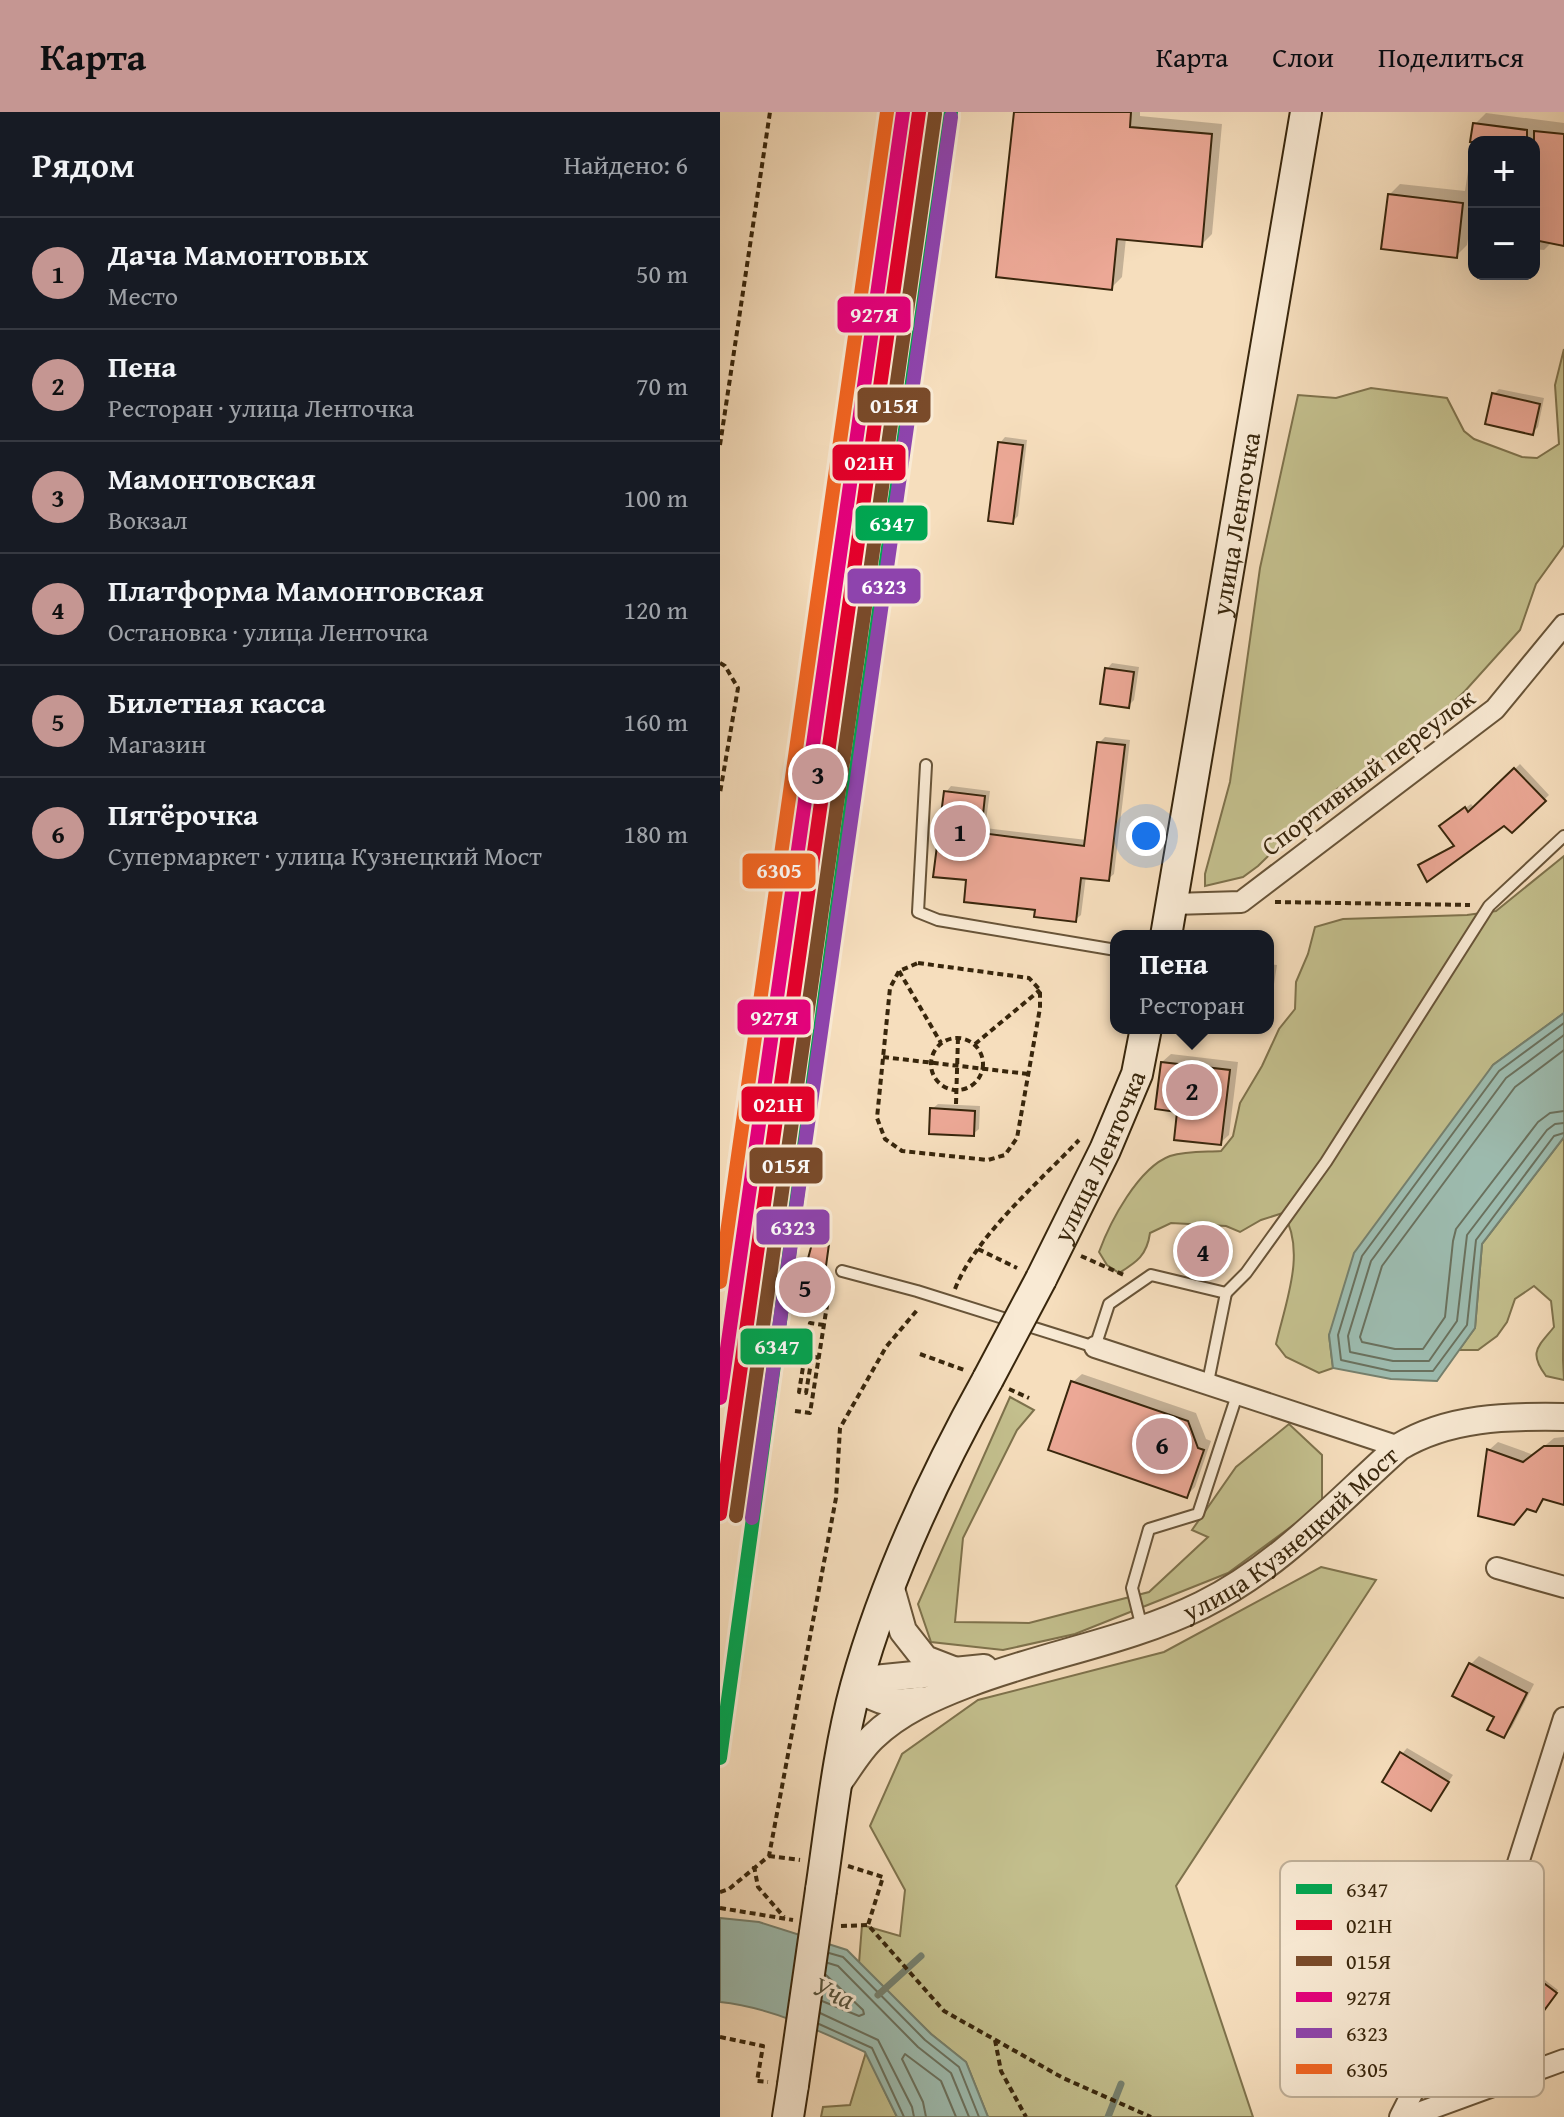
<!DOCTYPE html>
<html lang="ru">
<meta charset="utf-8">
<style>
:root{--surface:#171b24;--page:#20242c;--text:#f1f3f6;--muted:#9ea1a6;--line:#363941;--accent:#c59692}
body{margin:0;font-family:"Gentium Book Plus",serif;background:var(--page);color:var(--text)}
.controls{position:absolute;right:24px;top:24px;display:grid;overflow:hidden;border-radius:16px;box-shadow:0 8px 32px #0002}
.controls button{width:72px;height:72px;display:grid;place-items:center;padding:0;border:0;border-bottom:2px solid var(--line);background:var(--surface);color:var(--text);font:40px sans-serif}
.you{position:absolute;left:426px;top:724px;width:28px;height:28px;margin:-20px;border:6px solid #fff;border-radius:50%;background:#1a73e8;box-shadow:0 0 0 12px #1a73e833}
.badge{display:grid;place-items:center;width:52px;height:52px;border-radius:50%;background:var(--accent);color:#111;font-size:26px;font-weight:700}
.pin{position:absolute;translate:-50% -50%;border:4px solid #fff;box-shadow:0 2px 8px #0006}
.popup{position:absolute;left:390px;top:818px;width:164px;height:104px;box-sizing:border-box;display:grid;place-content:center;border-radius:16px;background:var(--surface);filter:drop-shadow(0 2px 6px #0005);font-size:26px;white-space:nowrap;color:var(--muted)}
.popup b{font-size:30px;color:var(--text)}
.popup::after{content:'';position:absolute;left:50%;top:100%;margin-left:-16px;border:16px solid transparent;border-top-color:var(--surface)}
.list{margin:0;padding:0;list-style:none}
h2{display:flex;justify-content:space-between;align-items:center;height:104px;margin:0;padding:0 32px;font-size:34px}
h2 small{font-size:26px;font-weight:400;color:var(--muted)}
.list li{display:grid;grid-template-columns:52px 1fr auto;gap:24px;align-items:center;box-sizing:border-box;height:112px;padding:0 32px;border-top:2px solid var(--line)}
.list b{display:block;font-size:30px;white-space:nowrap}
.list p{margin:0;font-size:26px;white-space:nowrap;color:var(--muted)}
.list em{font-size:26px;font-style:normal;color:var(--muted)}
.map{position:relative;flex:none;width:844px;height:2005px;overflow:hidden}
header{display:flex;align-items:center;gap:48px;box-sizing:border-box;height:112px;padding:0 40px;background:var(--accent);color:#111}
header strong{font-size:38px}
nav{display:flex;gap:44px;margin-inline-start:auto;font-size:28px}
main{display:flex}
aside{flex:1;background:var(--surface)}
.map>svg:first-child{display:block}
.green{fill:#c3bf8d;stroke:#7e724c;stroke-width:2}
.water{fill:#9dbcb0;stroke:#75806e;stroke-width:2}
.shadow{fill:#0003}
.lines{fill:none;stroke-linecap:round;stroke-linejoin:round}
.shore{stroke:#6a715e;stroke-width:2}
.stream{stroke:#75806e;stroke-width:7}
.building{fill:#eca896;stroke:#38260c;stroke-width:2}
.service-casing{stroke:#685438;stroke-width:14}
.minor-casing{stroke:#685438;stroke-width:24}
.tertiary-casing{stroke:#685438;stroke-width:30}
.secondary-casing{stroke:#38260c;stroke-width:34}
.path{stroke:#38260c;stroke-width:4;stroke-dasharray:6 4;stroke-linecap:butt}
.service{stroke:#f9ead4;stroke-width:10}
.minor{stroke:#f9ead4;stroke-width:20}
.tertiary{stroke:#f9ead4;stroke-width:26}
.secondary{stroke:#f9ead4;stroke-width:30}
.secondary-bridge-casing{stroke:#38260c;stroke-width:34;stroke-linecap:butt}
.secondary-bridge{stroke:#f9ead4;stroke-width:30}
.rail-1-casing{stroke:#f9ead4;stroke-width:20}
.rail-2-casing{stroke:#f9ead4;stroke-width:20}
.rail-3-casing{stroke:#f9ead4;stroke-width:20}
.rail-4-casing{stroke:#f9ead4;stroke-width:20}
.rail-5-casing{stroke:#f9ead4;stroke-width:20}
.rail-6-casing{stroke:#f9ead4;stroke-width:20}
.rail-1{stroke:#00a651;stroke-width:14}
.rail-2{stroke:#e4002b;stroke-width:14}
.rail-3{stroke:#7a4b2a;stroke-width:14}
.rail-4{stroke:#e5007d;stroke-width:14}
.rail-5{stroke:#8e44ad;stroke-width:14}
.rail-6{stroke:#f26522;stroke-width:14}
.labels{text-anchor:middle;stroke-width:6;stroke-linejoin:round;paint-order:stroke}
.street-label{font-size:26px;fill:#38260c;stroke:#f9ead4}
.water-label{font-size:28px;font-style:italic;fill:#56533d;stroke:#f9ead4}
.key{fill:#f9ead4;stroke:#bfaf98;stroke-width:2}
.key-label{font-size:22px;fill:#38260c}
.line-badge{stroke:#f9ead4;stroke-width:3}
.badge-label{font-size:22px;text-anchor:middle;font-weight:bold;fill:#fff}
</style>
<header>
<strong>Карта</strong>
<nav><a>Карта</a><a>Слои</a><a>Поделиться</a></nav>
</header>
<main>
<aside>
<h2>Рядом<small>Найдено: 6</small></h2>
<ul class="list">
<li><span class="badge">1</span><div><b>Дача Мамонтовых</b><p>Место</p></div><em>50 m</em></li>
<li><span class="badge">2</span><div><b>Пена</b><p>Ресторан · улица Ленточка</p></div><em>70 m</em></li>
<li><span class="badge">3</span><div><b>Мамонтовская</b><p>Вокзал</p></div><em>100 m</em></li>
<li><span class="badge">4</span><div><b>Платформа Мамонтовская</b><p>Остановка · улица Ленточка</p></div><em>120 m</em></li>
<li><span class="badge">5</span><div><b>Билетная касса</b><p>Магазин</p></div><em>160 m</em></li>
<li><span class="badge">6</span><div><b>Пятёрочка</b><p>Супермаркет · улица Кузнецкий Мост</p></div><em>180 m</em></li>
</ul>
</aside>
<div class="map">
<svg width="844" height="2005" viewBox="0 0 844 2005">
<rect width="100%" height="100%" fill="#f6debd"/>
<filter id="stains"><feTurbulence type="fractalNoise" baseFrequency=".0025" numOctaves="4"/><feColorMatrix values="0 0 0 0 .2 0 0 0 0 .09 0 0 0 0 .02 0 0 0 .5 -.17"/></filter>
<radialGradient id="worn" r=".72"><stop offset=".6" stop-color="#630" stop-opacity="0"/><stop offset="1" stop-color="#630" stop-opacity=".3"/></radialGradient>
<!-- green -->
<g class="green">
<polygon points="844,237 844,433 816,472 800,518 745,579 701,621 617,677 538,754 523,765 485,774 485,762 510,670 540,456 578,283 616,286 651,276 727,286 744,319 754,327 802,345 817,346 839,332 835,273"/>
<path d="M844 744V901L773 953 609 1223 613 1256 599 1261 566 1245 556 1232C565 1192 587 1139 563 1101L541 1108 520 1120 506 1114 451 1111 430 1121C427 1143 417 1150 399 1161L387 1153 379 1140C390 1110 418 1056 450 1044 466 1039 484 1040 501 1039L513 1024 520 991 542 954 559 917 575 897 576 870 588 842 595 815 623 807 747 803 776 799Z"/>
<path d="M844 1025 843 1248 844 1268 826 1264C808 1240 818 1235 834 1215L831 1189 814 1174 795 1187 787 1210 777 1224 758 1238H739L755 1216 762 1132Z"/>
<polygon points="290,1285 314,1298 297,1318 243,1426 235,1510 309,1511 429,1480 488,1425 472,1418 516,1355 569,1312 602,1343 602,1392 508,1461 355,1522 283,1538 211,1530 198,1492"/>
<polygon points="601,1455 656,1468 456,1774 533,2005 268,2005 246,1950 211,1922 139,1851 142,1813 180,1824 185,1778 150,1714 182,1642 258,1588 444,1540"/>
<polygon points="146,1940 177,2005 101,2005 103,1995 130,1993"/>
</g>
<!-- water -->
<g class="water">
<polygon points="844,901 844,1025 762,1132 755,1216 717,1269 671,1267 613,1256 609,1223 634,1141 773,953"/>
<path d="M0 1806 39 1810 127 1838 211 1922 246 1950 268 2005H177L145 1940C100 1919 50 1895 0 1890Z"/>
</g>
<!-- shadow -->
<g class="shadow">
<polygon points="296,0 420,0 420,4 502,12 492,122 481,133 406,126 402,165 391,176"/>
<polygon points="766,1 844,11 844,132 832,130 824,138 814,137 814,30 754,30 754,128 748,127 747,133 736,144 669,83 680,72 745,79 755,12"/>
<polygon points="779,277 824,286 818,315 812,321 774,282"/>
<polygon points="285,325 307,328 298,404 292,410 280,331"/>
<polygon points="392,551 419,555 414,588 408,594 387,557"/>
<polygon points="385,625 410,628 394,762 388,767 366,764 361,803 355,808 317,796 249,767 226,680 231,674 270,679 265,716 367,728 379,631"/>
<polygon points="800,652 829,683 792,719 785,711 700,754 735,732 727,709 751,692 755,696"/>
<polygon points="548,852 557,853 554,872 549,877"/>
<polygon points="451,942 518,950 509,1023 500,1031 460,998 442,950"/>
<polygon points="218,992 260,994 259,1017 253,1022 212,997"/>
<polygon points="97,1126 110,1130 99,1195 85,1155"/>
<polygon points="362,1262 476,1301 486,1327 491,1329 475,1375 466,1384 353,1270"/>
<polygon points="844,1325 844,1391 826,1386 815,1397 769,1338 778,1330 814,1343 834,1326"/>
<polygon points="759,1544 814,1572 792,1615 784,1624 750,1553"/>
<polygon points="687,1636 733,1663 711,1696 682,1642"/>
<polygon points="679,1754 698,1759 693,1776 716,1782 711,1803 705,1808 673,1760"/>
<polygon points="825,1868 838,1878 820,1901 807,1891"/>
<polygon points="602,1941 612,1951 595,1968 585,1959"/>
</g>
<g class="lines">
<!-- shore -->
<g class="shore">
<polyline points="844,911 779,959 642,1144 618,1223 621,1248 671,1259 713,1259 747,1213 756,1128 834,1024 844,1021"/>
<polyline points="844,923 786,966 651,1149 628,1224 630,1240 673,1249 709,1249 737,1209 747,1123 827,1018 835,1012 844,1011"/>
<polyline points="844,938 795,975 662,1154 640,1225 642,1230 675,1237 703,1237 725,1205 733,1129 736,1117 818,1010 830,1001 844,999"/>
<polyline points="109,1841 123,1845 205,1928 239,1955 259,2005"/>
<polyline points="108,1851 118,1854 198,1935 231,1961 249,2005"/>
<polyline points="102,1889 139,1904 144,1902 143,1898 106,1863"/>
<polyline points="100,1901 158,1928 192,1995 194,2005"/>
<polyline points="99,1912 152,1936 184,2005"/>
<polyline points="206,2005 203,1990 182,1947 185,1942 221,1969 236,2005"/>
</g>
<!-- stream -->
<g class="stream">
<polyline points="158,1883 201,1844"/>
<polyline points="388,2005 401,1972"/>
</g>
</g>
<!-- building -->
<g class="building">
<polygon points="294,0 411,0 410,15 492,22 482,135 397,127 392,178 276,165"/>
<polygon points="753,11 807,18 807,30 750,30"/>
<polygon points="814,19 844,22 844,134 814,128"/>
<polygon points="668,82 743,91 737,146 661,137"/>
<polygon points="772,281 820,292 813,323 765,312"/>
<polygon points="278,330 303,333 293,412 268,409"/>
<polygon points="385,556 414,560 409,596 380,592"/>
<polygon points="377,630 405,633 389,769 361,766 356,810 314,805 315,798 244,790 246,768 213,765 224,679 265,684 261,721 364,734"/>
<polygon points="794,656 826,689 792,721 784,714 707,770 698,753 734,734 719,714 745,695 748,700"/>
<polygon points="441,950 510,958 501,1033 454,1028 457,1000 435,997"/>
<polygon points="210,996 255,999 254,1024 209,1022"/>
<polygon points="93,1128 109,1132 100,1198 77,1194 83,1154 86,1154"/>
<polygon points="351,1269 468,1309 478,1336 484,1338 467,1386 328,1338"/>
<polygon points="824,1334 844,1334 844,1393 823,1387 816,1400 807,1397 794,1413 758,1404 767,1337 803,1350"/>
<polygon points="749,1551 807,1581 784,1626 767,1618 774,1605 732,1584"/>
<polygon points="680,1640 729,1670 711,1699 662,1670"/>
<polygon points="672,1759 693,1764 689,1782 712,1787 706,1810 662,1799"/>
<polygon points="821,1869 837,1881 820,1904 804,1892"/>
<polygon points="598,1942 611,1954 595,1971 582,1959"/>
</g>
<g class="lines">
<defs>
<g id="service">
<polyline points="206,653 198,800 218,808 396,838"/>
<polyline points="122,1159 197,1179 375,1235 389,1192 431,1163 506,1181 488,1270"/>
<polyline points="506,1181 526,1161 606,1050 769,794 844,724"/>
<polyline points="422,1516 412,1476 429,1417 478,1402 518,1280"/>
</g>
<g id="minor">
<polyline points="453,792 521,790 775,597 844,513"/>
<polyline points="375,1235 679,1335"/>
<polyline points="777,1456 844,1475"/>
<polyline points="680,2005 779,1811 844,1606"/>
<polyline points="688,2005 844,1948"/>
</g>
<g id="tertiary">
<polyline points="170,1473 183,1519 205,1547 236,1559"/>
<polyline points="136,1575 154,1567 264,1556"/>
<path d="M136 1575C160 1591 173 1593 201 1588"/>
<path id="s1" d="M116 1674C128 1658 138 1639 153 1625 179 1600 213 1585 247 1572 324 1542 407 1530 482 1493 559 1455 616 1391 679 1335 729 1305 787 1304 844 1305"/>
</g>
<g id="secondary">
<path id="s2" d="M446 824 586 0"/>
<path id="s3" d="M321 1167 385 1038 417 962 426 916"/>
<path d="M101 1778C111 1711 118 1640 136 1574 166 1466 214 1364 268 1267"/>
<polyline points="68,2005 73,1973"/>
</g>
</defs>
<!-- service casing -->
<use href="#service" class="service-casing"/>
<!-- minor casing -->
<use href="#minor" class="minor-casing"/>
<!-- tertiary casing -->
<use href="#tertiary" class="tertiary-casing"/>
<!-- secondary casing -->
<use href="#secondary" class="secondary-casing"/>
<!-- path -->
<g class="path">
<polyline points="0,333 50,0"/>
<polyline points="0,551 5,554 18,576 0,681"/>
<polyline points="555,790 750,793"/>
<polygon points="198,851 309,866 320,878 320,896 297,1026 285,1043 268,1048 182,1039 165,1027 157,1006 170,876 179,859"/>
<polyline points="179,859 221,931"/>
<circle cx="237" cy="952" r="26"/>
<polyline points="255,932 320,878"/>
<polyline points="163,945 308,962"/>
<polyline points="236,992 238,926"/>
<polyline points="258,1137 297,1156"/>
<polyline points="0,1144 2,1126"/>
<polyline points="361,1144 404,1163"/>
<path d="M235 1177C255 1125 320 1069 359 1028"/>
<polyline points="45,1221 53,1157"/>
<polyline points="200,1242 244,1258"/>
<polyline points="99,1246 92,1244 86,1281 79,1280 90,1211 104,1213"/>
<polyline points="289,1277 309,1286"/>
<polyline points="75,1299 90,1301 111,1168"/>
<polyline points="49,1744 80,1748"/>
<polyline points="34,1754 38,1775 64,1805"/>
<polyline points="128,1754 163,1765 148,1813 224,1899 343,1966 431,2005"/>
<polyline points="0,1780 9,1777 49,1744 116,1386 120,1316 166,1235 198,1197"/>
<polyline points="0,1796 73,1808"/>
<polyline points="121,1814 148,1813"/>
<polyline points="0,1925 43,1934 37,1969 48,1970"/>
<polyline points="275,1928 281,1959 306,2005"/>
</g>
<!-- service -->
<use href="#service" class="service"/>
<!-- minor -->
<use href="#minor" class="minor"/>
<!-- tertiary -->
<use href="#tertiary" class="tertiary"/>
<!-- secondary -->
<use href="#secondary" class="secondary"/>
<defs>
<g id="secondary-bridge">
<polyline points="268,1267 321,1167"/>
<polyline points="73,1973 101,1778"/>
</g>
</defs>
<!-- secondary-bridge casing -->
<use href="#secondary-bridge" class="secondary-bridge-casing"/>
<!-- secondary-bridge -->
<use href="#secondary-bridge" class="secondary-bridge"/>
<defs>
<polyline id="rail-1" points="0,1646 134,671 231,0"/>
<polyline id="rail-2" points="0,1402 199,0"/>
<polyline id="rail-3" points="16,1404 215,2"/>
<polyline id="rail-4" points="0,1286 183,0"/>
<polyline id="rail-5" points="32,1406 231,5"/>
<polyline id="rail-6" points="0,1170 167,0"/>
</defs>
<!-- rail-1 casing -->
<use href="#rail-1" class="rail-1-casing"/>
<!-- rail-2 casing -->
<use href="#rail-2" class="rail-2-casing"/>
<!-- rail-3 casing -->
<use href="#rail-3" class="rail-3-casing"/>
<!-- rail-4 casing -->
<use href="#rail-4" class="rail-4-casing"/>
<!-- rail-5 casing -->
<use href="#rail-5" class="rail-5-casing"/>
<!-- rail-6 casing -->
<use href="#rail-6" class="rail-6-casing"/>
<!-- rail-1 -->
<use href="#rail-1" class="rail-1"/>
<!-- rail-2 -->
<use href="#rail-2" class="rail-2"/>
<!-- rail-3 -->
<use href="#rail-3" class="rail-3"/>
<!-- rail-4 -->
<use href="#rail-4" class="rail-4"/>
<!-- rail-5 -->
<use href="#rail-5" class="rail-5"/>
<!-- rail-6 -->
<use href="#rail-6" class="rail-6"/>
</g>
<g class="labels">
<!-- street labels -->
<g class="street-label">
<text dy="9" stroke="none"><textPath href="#s2" startOffset="418">улица Ленточка</textPath></text>
<text transform="translate(648 660) rotate(-37)" y="9">Спортивный переулок</text>
<text dy="9" stroke="none"><textPath href="#s3" startOffset="136">улица Ленточка</textPath></text>
<text dy="9" stroke="none"><textPath href="#s1" startOffset="532">улица Кузнецкий Мост</textPath></text>
</g>
<!-- water labels -->
<g class="water-label">
<text transform="translate(114 1880) rotate(24)" y="10">Уча</text>
</g>
</g>
<!-- legend -->
<rect x="560" y="1749" width="264" height="236" rx="12" class="key"/>
<rect x="576" y="1772" width="36" height="10" fill="#00a651"/>
<rect x="576" y="1808" width="36" height="10" fill="#e4002b"/>
<rect x="576" y="1844" width="36" height="10" fill="#7a4b2a"/>
<rect x="576" y="1880" width="36" height="10" fill="#e5007d"/>
<rect x="576" y="1916" width="36" height="10" fill="#8e44ad"/>
<rect x="576" y="1952" width="36" height="10" fill="#f26522"/>
<g class="key-label">
<text x="626" y="1785">6347</text>
<text x="626" y="1821">021Н</text>
<text x="626" y="1857">015Я</text>
<text x="626" y="1893">927Я</text>
<text x="626" y="1929">6323</text>
<text x="626" y="1965">6305</text>
</g>
<g class="line-badge">
<rect x="116" y="183" width="76" height="39" rx="8" fill="#e5007d"/>
<rect x="136" y="274" width="76" height="38" rx="8" fill="#7a4b2a"/>
<rect x="111" y="331" width="76" height="39" rx="8" fill="#e4002b"/>
<rect x="134" y="392" width="75" height="38" rx="8" fill="#00a651"/>
<rect x="126" y="455" width="76" height="38" rx="8" fill="#8e44ad"/>
<rect x="21" y="740" width="76" height="38" rx="8" fill="#f26522"/>
<rect x="16" y="886" width="76" height="38" rx="8" fill="#e5007d"/>
<rect x="20" y="973" width="76" height="38" rx="8" fill="#e4002b"/>
<rect x="28" y="1034" width="76" height="39" rx="8" fill="#7a4b2a"/>
<rect x="35" y="1096" width="76" height="38" rx="8" fill="#8e44ad"/>
<rect x="19" y="1215" width="75" height="39" rx="8" fill="#00a651"/>
</g>
<g class="badge-label">
<text x="154" y="210">927Я</text>
<text x="174" y="301">015Я</text>
<text x="149" y="358">021Н</text>
<text x="172" y="419">6347</text>
<text x="164" y="482">6323</text>
<text x="59" y="766">6305</text>
<text x="54" y="913">927Я</text>
<text x="58" y="1000">021Н</text>
<text x="66" y="1061">015Я</text>
<text x="73" y="1123">6323</text>
<text x="57" y="1242">6347</text>
</g>
<rect width="100%" height="100%" filter="url(#stains)"/>
<rect width="100%" height="100%" fill="url(#worn)"/>
</svg>
<div class="controls">
<button>+</button>
<button>−</button>
</div>
<div class="you"></div>
<div class="pin badge" style="left:240px;top:719px">1</div>
<div class="pin badge" style="left:472px;top:978px">2</div>
<div class="popup"><b>Пена</b>Ресторан</div>
<div class="pin badge" style="left:98px;top:662px">3</div>
<div class="pin badge" style="left:483px;top:1139px">4</div>
<div class="pin badge" style="left:85px;top:1175px">5</div>
<div class="pin badge" style="left:442px;top:1332px">6</div>
</div>
</main>
